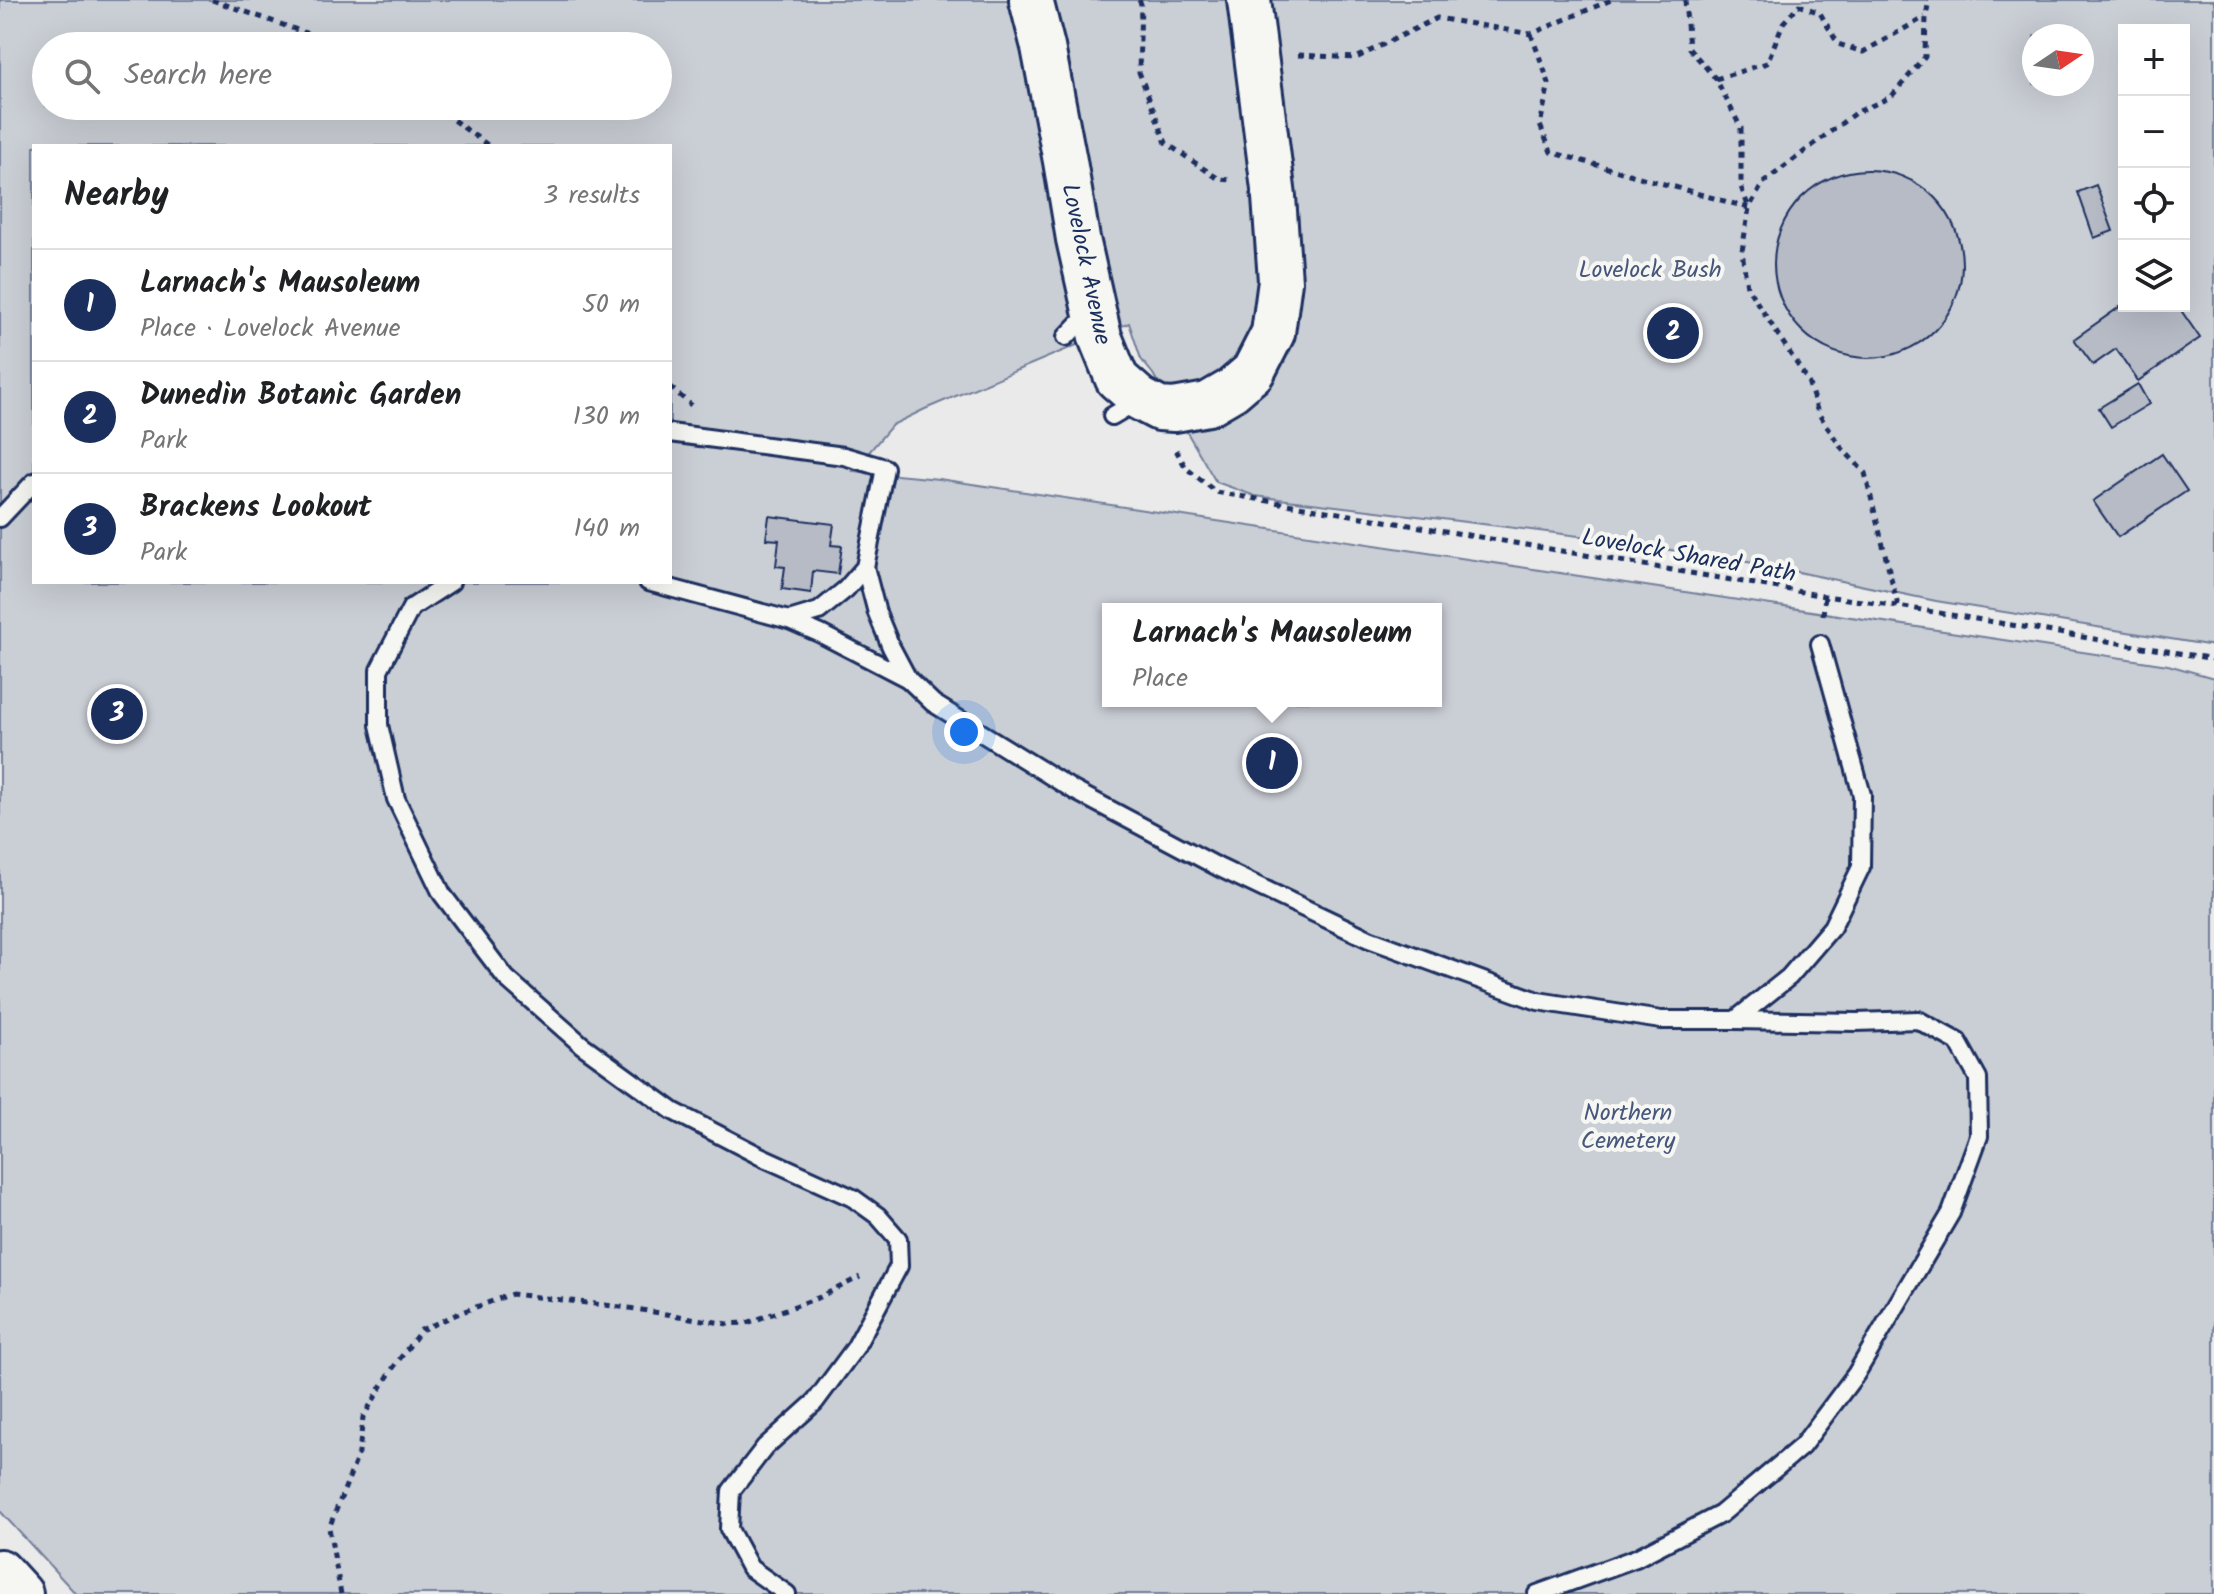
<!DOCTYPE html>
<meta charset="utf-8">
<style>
:root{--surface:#fff;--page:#f6f6f6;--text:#202124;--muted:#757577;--line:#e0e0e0;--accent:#1b2f5e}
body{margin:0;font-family:Kalam,sans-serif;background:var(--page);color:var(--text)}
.controls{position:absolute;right:24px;top:24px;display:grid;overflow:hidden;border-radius:0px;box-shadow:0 8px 32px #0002}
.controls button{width:72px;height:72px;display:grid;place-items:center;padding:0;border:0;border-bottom:2px solid var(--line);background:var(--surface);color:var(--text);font:40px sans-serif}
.compass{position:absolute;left:2022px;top:24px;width:72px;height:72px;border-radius:50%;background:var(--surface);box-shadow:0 8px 32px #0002;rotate:77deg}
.you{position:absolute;left:964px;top:732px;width:28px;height:28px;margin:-20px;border:6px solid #fff;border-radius:50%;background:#1a73e8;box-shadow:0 0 0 12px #1a73e833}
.badge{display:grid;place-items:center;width:52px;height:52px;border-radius:50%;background:var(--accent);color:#fff;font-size:26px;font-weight:700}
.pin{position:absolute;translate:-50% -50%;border:4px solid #fff;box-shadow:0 2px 8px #0006}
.popup{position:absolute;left:1102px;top:603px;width:340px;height:104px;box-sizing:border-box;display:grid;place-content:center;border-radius:0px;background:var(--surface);filter:drop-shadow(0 2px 6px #0005);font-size:26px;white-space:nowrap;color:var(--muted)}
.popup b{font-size:30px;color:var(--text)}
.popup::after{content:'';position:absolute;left:50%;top:100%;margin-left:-16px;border:16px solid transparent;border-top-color:var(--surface)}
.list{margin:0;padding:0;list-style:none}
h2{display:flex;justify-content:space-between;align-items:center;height:104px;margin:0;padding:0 32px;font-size:34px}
h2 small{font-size:26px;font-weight:400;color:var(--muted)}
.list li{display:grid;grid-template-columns:52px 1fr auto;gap:24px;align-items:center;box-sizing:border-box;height:112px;padding:0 32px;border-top:2px solid var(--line)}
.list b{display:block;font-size:30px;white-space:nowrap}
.list p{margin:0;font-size:26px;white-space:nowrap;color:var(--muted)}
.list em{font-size:26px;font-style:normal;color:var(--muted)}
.icon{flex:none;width:44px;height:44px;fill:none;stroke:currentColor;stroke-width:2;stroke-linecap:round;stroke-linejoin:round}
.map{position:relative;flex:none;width:2214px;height:1594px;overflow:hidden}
.search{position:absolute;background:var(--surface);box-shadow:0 8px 32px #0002;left:32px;top:32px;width:640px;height:88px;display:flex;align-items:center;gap:20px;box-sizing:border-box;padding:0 28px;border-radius:44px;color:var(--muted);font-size:30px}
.panel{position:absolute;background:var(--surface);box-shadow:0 8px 32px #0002;left:32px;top:144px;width:640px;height:440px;border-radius:0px}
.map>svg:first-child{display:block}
.green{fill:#caced5;stroke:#727e9a;stroke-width:2;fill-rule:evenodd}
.building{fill:#b6bbc6;stroke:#1b2f5e;stroke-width:2}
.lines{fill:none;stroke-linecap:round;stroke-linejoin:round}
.service-casing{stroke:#1b2f5e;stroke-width:22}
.tertiary-casing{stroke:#1b2f5e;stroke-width:48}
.path{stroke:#1b2f5e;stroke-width:5;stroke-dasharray:6 6;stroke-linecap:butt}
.service{stroke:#f6f6f2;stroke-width:16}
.tertiary{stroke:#f6f6f2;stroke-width:42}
.labels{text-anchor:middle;stroke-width:8;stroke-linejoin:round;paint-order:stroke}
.street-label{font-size:24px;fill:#1b2f5e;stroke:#f6f6f2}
.park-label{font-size:24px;fill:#47577c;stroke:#f6f6f2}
</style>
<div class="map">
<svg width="2214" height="1594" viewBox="0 0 2214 1594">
<rect width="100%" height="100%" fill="#e9eae9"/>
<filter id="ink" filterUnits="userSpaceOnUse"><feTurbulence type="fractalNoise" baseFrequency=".0125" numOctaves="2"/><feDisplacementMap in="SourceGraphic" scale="16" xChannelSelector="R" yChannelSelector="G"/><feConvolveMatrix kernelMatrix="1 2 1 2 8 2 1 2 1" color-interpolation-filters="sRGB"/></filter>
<g filter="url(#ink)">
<!-- green -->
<path class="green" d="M0 0H2214V646L1936 601 1760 564 1587 537 1255 496 1216 482 1153 374 1141 359 1129 323 925 409 892 425 853 471 939 479 2168 665 2214 678V1594H76L0 1511ZM2124 30H2184V306H2124ZM2034 36H2082V84H2034ZM46 46H658V106H46ZM34 146H670V582H34ZM1108 609H1436V701H1108Z"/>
<!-- building -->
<g class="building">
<circle cx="1868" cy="264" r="94"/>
<polygon points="2096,185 2113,231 2094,238 2078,192"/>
<polygon points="2124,304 2124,306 2178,306 2200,338 2138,381 2116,349 2093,365 2074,339"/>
<polygon points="2138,384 2149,404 2111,427 2099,408"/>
<polygon points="2162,454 2187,491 2118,537 2093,501"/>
<polygon points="769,516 834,524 831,545 842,546 838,574 813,571 811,593 782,589 785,567 776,566 779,540 766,539"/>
<polygon points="1264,743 1285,746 1280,783 1260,780"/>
</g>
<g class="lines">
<defs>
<g id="service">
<polyline points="1066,337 1090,312"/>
<polyline points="1112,416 1139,400"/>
<polyline points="0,518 34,482"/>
<polyline points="865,567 877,613 891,647 908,679 933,703 1075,791 1220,868 1369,939 1538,1001 1661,1020 1735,1020"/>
<polyline points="451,582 411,608 379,670 379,725 396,799 442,894 506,978 582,1045 673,1111 760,1156 853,1198 878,1216 898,1239 899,1266 855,1348 815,1402 765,1447 731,1491 729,1529 750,1568 787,1594"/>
<polyline points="648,582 789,620 819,611 846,589 865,567 885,468 844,456 670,433"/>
<polyline points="789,620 821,634 908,679"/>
<polyline points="1537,1594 1636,1558 1721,1514 1802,1446 1856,1374 1951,1213 1979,1136 1978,1078 1958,1042 1918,1020 1856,1022 1735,1020 1789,977 1832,927 1861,867 1862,795 1820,644"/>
</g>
<g id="tertiary">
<polyline points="1031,0 1043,47 1065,161 1078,239 1100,337 1117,379 1140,399 1159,409 1174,410 1208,404 1232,390 1253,372 1273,333 1280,281 1274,197 1249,0"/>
<polyline points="0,1571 21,1594"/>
</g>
</defs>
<!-- service casing -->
<use href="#service" class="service-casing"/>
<!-- tertiary casing -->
<use href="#tertiary" class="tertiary-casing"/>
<!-- path -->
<g class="path">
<polyline points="212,0 309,34 330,46"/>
<polyline points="1139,0 1141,4 1139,72 1166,143 1219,179 1230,180"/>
<polyline points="1685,0 1689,48 1716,79 1741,128 1741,187 1749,208"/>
<polyline points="1531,34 1549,83 1540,125 1551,152 1749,208"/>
<polyline points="1298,55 1356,58 1437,18 1531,34 1611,0"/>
<polyline points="1716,79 1767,63 1783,23 1799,5 1820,13 1838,44 1863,52 1925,17"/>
<polyline points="434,106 489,146"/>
<polyline points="670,387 691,405"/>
<polyline points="1176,450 1186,468 1216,492 1825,596 1898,606 2214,659"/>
<polyline points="1898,606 1865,473 1840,446 1818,413 1808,381 1747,287 1742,251 1749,208 1763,183 1855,113 1891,97 1925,57 1926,16 1929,0"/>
<polyline points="1823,615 1825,596"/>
<polyline points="341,1594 329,1528 359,1453 363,1417 393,1368 421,1330 462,1312 512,1294 629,1308 728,1324 747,1323 820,1297 860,1277"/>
</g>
<!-- service -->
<use href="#service" class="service"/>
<!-- tertiary -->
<use href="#tertiary" class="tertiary"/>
</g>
</g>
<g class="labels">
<!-- street labels -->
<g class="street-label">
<text transform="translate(1087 264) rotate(78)" y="8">Lovelock Avenue</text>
<text transform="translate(1689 555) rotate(10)" y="8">Lovelock Shared Path</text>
</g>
<!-- park labels -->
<g class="park-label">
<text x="1650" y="277">Lovelock Bush</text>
<text x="1628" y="1120">Northern<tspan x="1628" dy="28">Cemetery</tspan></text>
</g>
</g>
</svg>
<div class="controls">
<button>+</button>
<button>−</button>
<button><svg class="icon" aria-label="locate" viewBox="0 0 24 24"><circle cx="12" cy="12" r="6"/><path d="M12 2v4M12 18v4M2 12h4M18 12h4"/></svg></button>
<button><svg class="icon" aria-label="layers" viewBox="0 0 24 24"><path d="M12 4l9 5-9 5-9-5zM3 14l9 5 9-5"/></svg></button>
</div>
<svg class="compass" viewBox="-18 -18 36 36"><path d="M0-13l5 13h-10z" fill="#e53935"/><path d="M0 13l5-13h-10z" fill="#757577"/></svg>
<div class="you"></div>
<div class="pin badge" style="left:1272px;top:763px">1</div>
<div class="popup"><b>Larnach's Mausoleum</b>Place</div>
<div class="pin badge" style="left:1673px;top:333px">2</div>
<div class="pin badge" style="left:117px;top:714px">3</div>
<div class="search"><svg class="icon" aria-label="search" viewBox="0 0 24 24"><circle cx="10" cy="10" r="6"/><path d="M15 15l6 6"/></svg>Search here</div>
<section class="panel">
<h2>Nearby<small>3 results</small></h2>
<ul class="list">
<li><span class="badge">1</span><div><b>Larnach's Mausoleum</b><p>Place · Lovelock Avenue</p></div><em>50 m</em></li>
<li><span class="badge">2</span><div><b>Dunedin Botanic Garden</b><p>Park</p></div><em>130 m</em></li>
<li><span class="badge">3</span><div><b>Brackens Lookout</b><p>Park</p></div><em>140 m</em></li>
</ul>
</section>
</div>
